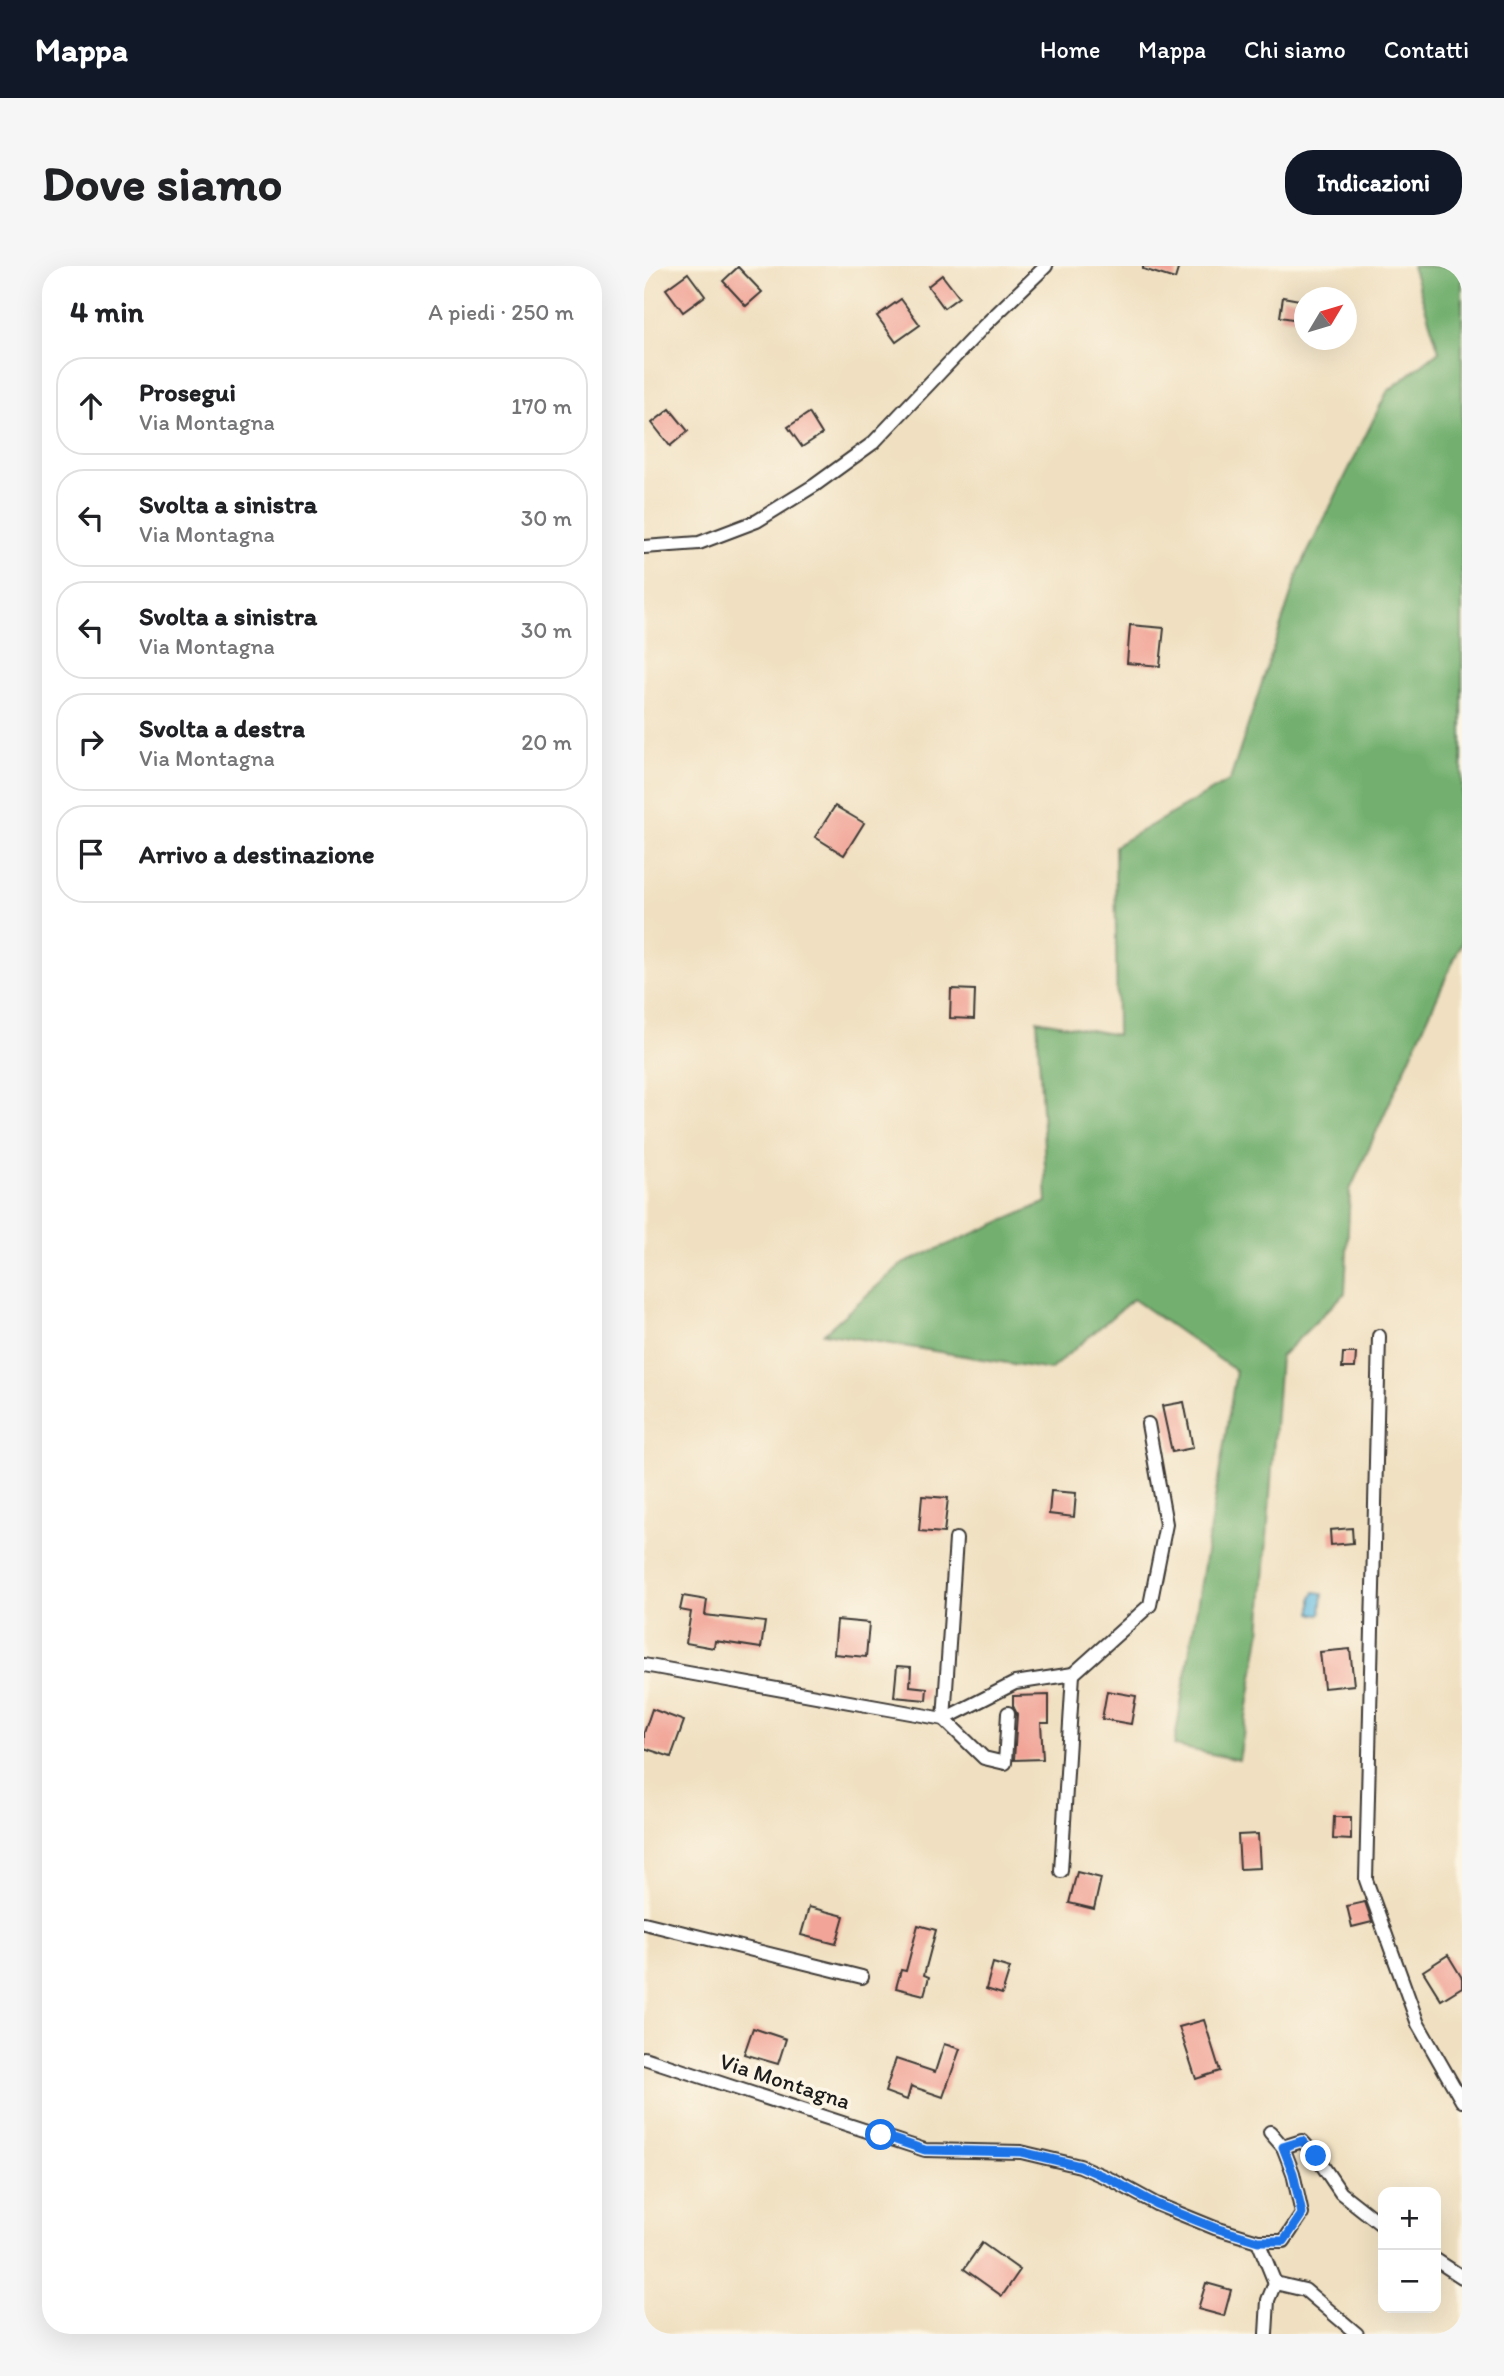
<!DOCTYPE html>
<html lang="it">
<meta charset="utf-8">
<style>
:root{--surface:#fff;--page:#f6f6f6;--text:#202124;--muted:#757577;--line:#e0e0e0;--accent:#111827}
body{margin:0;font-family:Itim,sans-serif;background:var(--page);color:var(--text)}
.controls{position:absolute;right:21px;bottom:21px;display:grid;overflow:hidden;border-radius:14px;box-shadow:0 7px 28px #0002}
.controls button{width:63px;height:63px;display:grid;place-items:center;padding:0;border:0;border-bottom:2px solid var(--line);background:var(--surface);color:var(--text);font:35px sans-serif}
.compass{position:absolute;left:650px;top:21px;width:63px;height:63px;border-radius:50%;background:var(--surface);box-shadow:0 7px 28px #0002;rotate:52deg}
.stop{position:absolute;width:21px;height:21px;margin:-16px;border:5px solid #1a73e8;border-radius:50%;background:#fff}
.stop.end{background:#1a73e8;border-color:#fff;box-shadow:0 2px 7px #0008}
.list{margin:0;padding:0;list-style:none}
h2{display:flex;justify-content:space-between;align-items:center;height:91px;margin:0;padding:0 28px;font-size:30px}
h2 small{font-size:23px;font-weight:400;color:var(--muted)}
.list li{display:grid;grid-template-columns:46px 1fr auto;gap:21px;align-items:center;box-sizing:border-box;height:98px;margin:0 14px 14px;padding:0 14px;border:2px solid var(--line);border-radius:28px}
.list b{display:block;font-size:26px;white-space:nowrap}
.list p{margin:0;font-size:23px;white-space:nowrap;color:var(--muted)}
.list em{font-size:23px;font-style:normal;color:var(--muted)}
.icon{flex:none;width:38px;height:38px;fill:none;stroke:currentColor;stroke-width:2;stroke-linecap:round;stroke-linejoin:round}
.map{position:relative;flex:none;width:818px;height:2068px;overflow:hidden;border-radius:28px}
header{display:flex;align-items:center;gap:42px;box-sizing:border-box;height:98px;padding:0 35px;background:var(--accent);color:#fff}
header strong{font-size:33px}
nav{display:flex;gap:38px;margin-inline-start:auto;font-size:24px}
.intro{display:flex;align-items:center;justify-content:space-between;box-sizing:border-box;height:168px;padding:0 42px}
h1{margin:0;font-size:49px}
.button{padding:18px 32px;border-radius:28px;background:var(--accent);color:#fff;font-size:24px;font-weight:700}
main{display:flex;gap:42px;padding:0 42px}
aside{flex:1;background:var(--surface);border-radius:28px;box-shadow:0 7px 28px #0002}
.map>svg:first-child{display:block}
.forest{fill:#73b070;stroke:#486646;stroke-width:2}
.water{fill:#65bde2;stroke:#406c7f;stroke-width:2}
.building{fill:#f1a497}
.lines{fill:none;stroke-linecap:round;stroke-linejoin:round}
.minor-casing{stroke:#3c3935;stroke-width:16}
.minor{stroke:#fff;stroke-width:12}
.route{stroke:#1a73e8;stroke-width:9}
.labels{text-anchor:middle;stroke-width:7;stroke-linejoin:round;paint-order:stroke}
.street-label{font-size:23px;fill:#1c1c1c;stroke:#fcf5e5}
</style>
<header>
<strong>Mappa</strong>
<nav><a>Home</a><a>Mappa</a><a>Chi siamo</a><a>Contatti</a></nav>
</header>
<div class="intro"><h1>Dove siamo</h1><a class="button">Indicazioni</a></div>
<main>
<aside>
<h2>4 min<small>A piedi · 250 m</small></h2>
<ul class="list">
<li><svg class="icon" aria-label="ahead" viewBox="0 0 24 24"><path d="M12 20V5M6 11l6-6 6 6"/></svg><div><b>Prosegui</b><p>Via Montagna</p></div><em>170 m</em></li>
<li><svg class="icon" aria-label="left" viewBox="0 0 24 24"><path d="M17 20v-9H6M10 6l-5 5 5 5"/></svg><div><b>Svolta a sinistra</b><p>Via Montagna</p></div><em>30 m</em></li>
<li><svg class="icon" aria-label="left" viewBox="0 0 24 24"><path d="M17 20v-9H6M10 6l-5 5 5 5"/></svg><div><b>Svolta a sinistra</b><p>Via Montagna</p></div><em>30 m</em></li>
<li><svg class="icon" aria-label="right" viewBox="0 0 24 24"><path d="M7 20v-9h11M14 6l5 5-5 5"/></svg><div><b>Svolta a destra</b><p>Via Montagna</p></div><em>20 m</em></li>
<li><svg class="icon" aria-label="arrive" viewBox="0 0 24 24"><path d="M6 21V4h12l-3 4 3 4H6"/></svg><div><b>Arrivo a destinazione</b></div></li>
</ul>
</aside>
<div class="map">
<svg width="818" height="2068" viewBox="0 0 818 2068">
<rect width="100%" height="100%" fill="#fcf5e5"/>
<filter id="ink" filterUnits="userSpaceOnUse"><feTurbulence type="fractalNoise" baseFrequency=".0143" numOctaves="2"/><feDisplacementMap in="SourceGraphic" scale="14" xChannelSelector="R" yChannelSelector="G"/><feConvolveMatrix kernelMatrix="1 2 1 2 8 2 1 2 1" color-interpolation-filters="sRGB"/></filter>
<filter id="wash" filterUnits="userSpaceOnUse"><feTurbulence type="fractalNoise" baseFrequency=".00686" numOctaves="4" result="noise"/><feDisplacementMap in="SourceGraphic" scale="28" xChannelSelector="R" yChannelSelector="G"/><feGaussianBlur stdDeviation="1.57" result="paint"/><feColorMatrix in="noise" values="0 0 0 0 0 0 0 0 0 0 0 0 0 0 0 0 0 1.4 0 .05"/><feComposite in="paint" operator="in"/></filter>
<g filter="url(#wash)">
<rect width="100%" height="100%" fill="#f0e0c1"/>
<!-- forest -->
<polygon class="forest" points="768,0 818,0 818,676 706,924 701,1027 636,1091 616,1369 595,1494 530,1480 592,1105 489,1033 406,1104 180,1067 258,998 403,936 393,754 473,769 471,580 586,514 655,304 743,126 795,85"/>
<!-- water -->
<polygon class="water" points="671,1326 679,1327 677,1348 672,1349 668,1347 668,1331"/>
<g id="blocks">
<!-- building -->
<g class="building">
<polygon points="499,0 535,0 531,13 499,3"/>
<polygon points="94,1 118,26 102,40 79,15"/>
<polygon points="44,7 61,30 39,46 22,23"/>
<polygon points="298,9 315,31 300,42 284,20"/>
<polygon points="639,31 661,35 661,55 636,51"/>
<polygon points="257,33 276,59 252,76 233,50"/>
<polygon points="26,143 44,165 26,180 8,157"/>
<polygon points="165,147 178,168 158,181 144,161"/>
<polygon points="486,359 520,362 516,400 483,397"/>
<polygon points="191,540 220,557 200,589 171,571"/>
<polygon points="307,723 331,724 330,753 306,752"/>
<polygon points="699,1087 712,1087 711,1102 698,1102"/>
<polygon points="540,1136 549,1182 528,1186 518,1140"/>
<polygon points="407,1225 432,1227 430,1251 405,1248"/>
<polygon points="278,1230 304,1232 300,1267 275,1265"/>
<polygon points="708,1262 709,1277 687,1279 686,1264"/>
<polygon points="39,1330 63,1334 61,1349 121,1356 117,1382 71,1375 70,1382 42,1377 47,1346 36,1344"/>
<polygon points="193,1354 225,1357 222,1391 190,1388"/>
<polygon points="706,1383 710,1419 680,1422 676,1386"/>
<polygon points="253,1400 267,1401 266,1420 283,1422 282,1434 250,1431"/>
<polygon points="463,1425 492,1430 487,1458 458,1453"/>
<polygon points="405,1429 405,1457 397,1457 399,1493 370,1494 373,1448 369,1440 369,1430"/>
<polygon points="8,1443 40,1455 27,1491 0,1482 0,1467"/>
<polygon points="690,1551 707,1551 707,1574 689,1573"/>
<polygon points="614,1568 616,1602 596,1603 594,1569"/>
<polygon points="433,1606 457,1612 450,1643 425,1637"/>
<polygon points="721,1636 728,1656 708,1661 703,1640"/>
<polygon points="165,1641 200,1650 192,1678 157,1669"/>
<polygon points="274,1659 292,1664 280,1709 285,1711 280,1729 252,1722 257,1704 262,1705"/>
<polygon points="804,1689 818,1712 818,1721 797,1734 779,1705"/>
<polygon points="349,1697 366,1702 358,1728 342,1723"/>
<polygon points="560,1754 576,1805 552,1813 535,1761"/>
<polygon points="109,1762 142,1773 134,1798 100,1788"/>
<polygon points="300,1778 316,1783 299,1831 267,1820 263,1834 241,1826 252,1793 291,1806"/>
<polygon points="338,1977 376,2004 358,2030 320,2003"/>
<polygon points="562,2017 587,2024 580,2050 554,2043"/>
</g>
</g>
</g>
<g filter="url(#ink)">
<use href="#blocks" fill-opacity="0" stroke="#3c3935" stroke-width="2"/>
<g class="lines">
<defs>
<g id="minor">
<polyline points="0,281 55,277 113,255 171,219 229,177 341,59 402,0"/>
<polyline points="735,1070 722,1614 774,1758 818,1835"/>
<polyline points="0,1399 300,1453 312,1273"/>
<polyline points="429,1408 506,1339 522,1258 504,1158"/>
<polyline points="364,1447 361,1497 340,1492 300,1453 371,1417 429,1408 417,1605"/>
<polyline points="0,1657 218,1711"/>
<polyline points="0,1792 281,1884 377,1886 436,1900 468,1914 512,1938 571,1962 614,1975 640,1975 658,1948 649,1907 639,1881 658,1875 672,1890 697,1927 739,1960"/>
<polyline points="626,1866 639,1881"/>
<polyline points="614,1975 631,2017 661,2024 713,2068"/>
<polyline points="792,1994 818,2011"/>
<polyline points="622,2068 624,2034 631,2017"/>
</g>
</defs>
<!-- minor casing -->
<use href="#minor" class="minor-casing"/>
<!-- minor -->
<use href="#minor" class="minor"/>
</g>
</g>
<g class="lines" filter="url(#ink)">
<!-- route -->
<polyline class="route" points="237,1869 281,1884 377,1886 436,1900 468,1914 512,1938 571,1962 614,1975 640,1975 658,1948 649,1907 639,1881 658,1875 672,1890"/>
</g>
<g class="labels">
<!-- street labels -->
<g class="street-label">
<text transform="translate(141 1815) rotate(18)" y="8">Via Montagna</text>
</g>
</g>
</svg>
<div class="controls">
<button>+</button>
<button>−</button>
</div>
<svg class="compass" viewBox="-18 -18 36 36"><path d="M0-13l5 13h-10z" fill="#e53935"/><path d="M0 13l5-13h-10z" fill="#757577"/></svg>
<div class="stop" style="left:237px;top:1869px"></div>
<div class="stop end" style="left:672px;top:1890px"></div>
</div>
</main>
